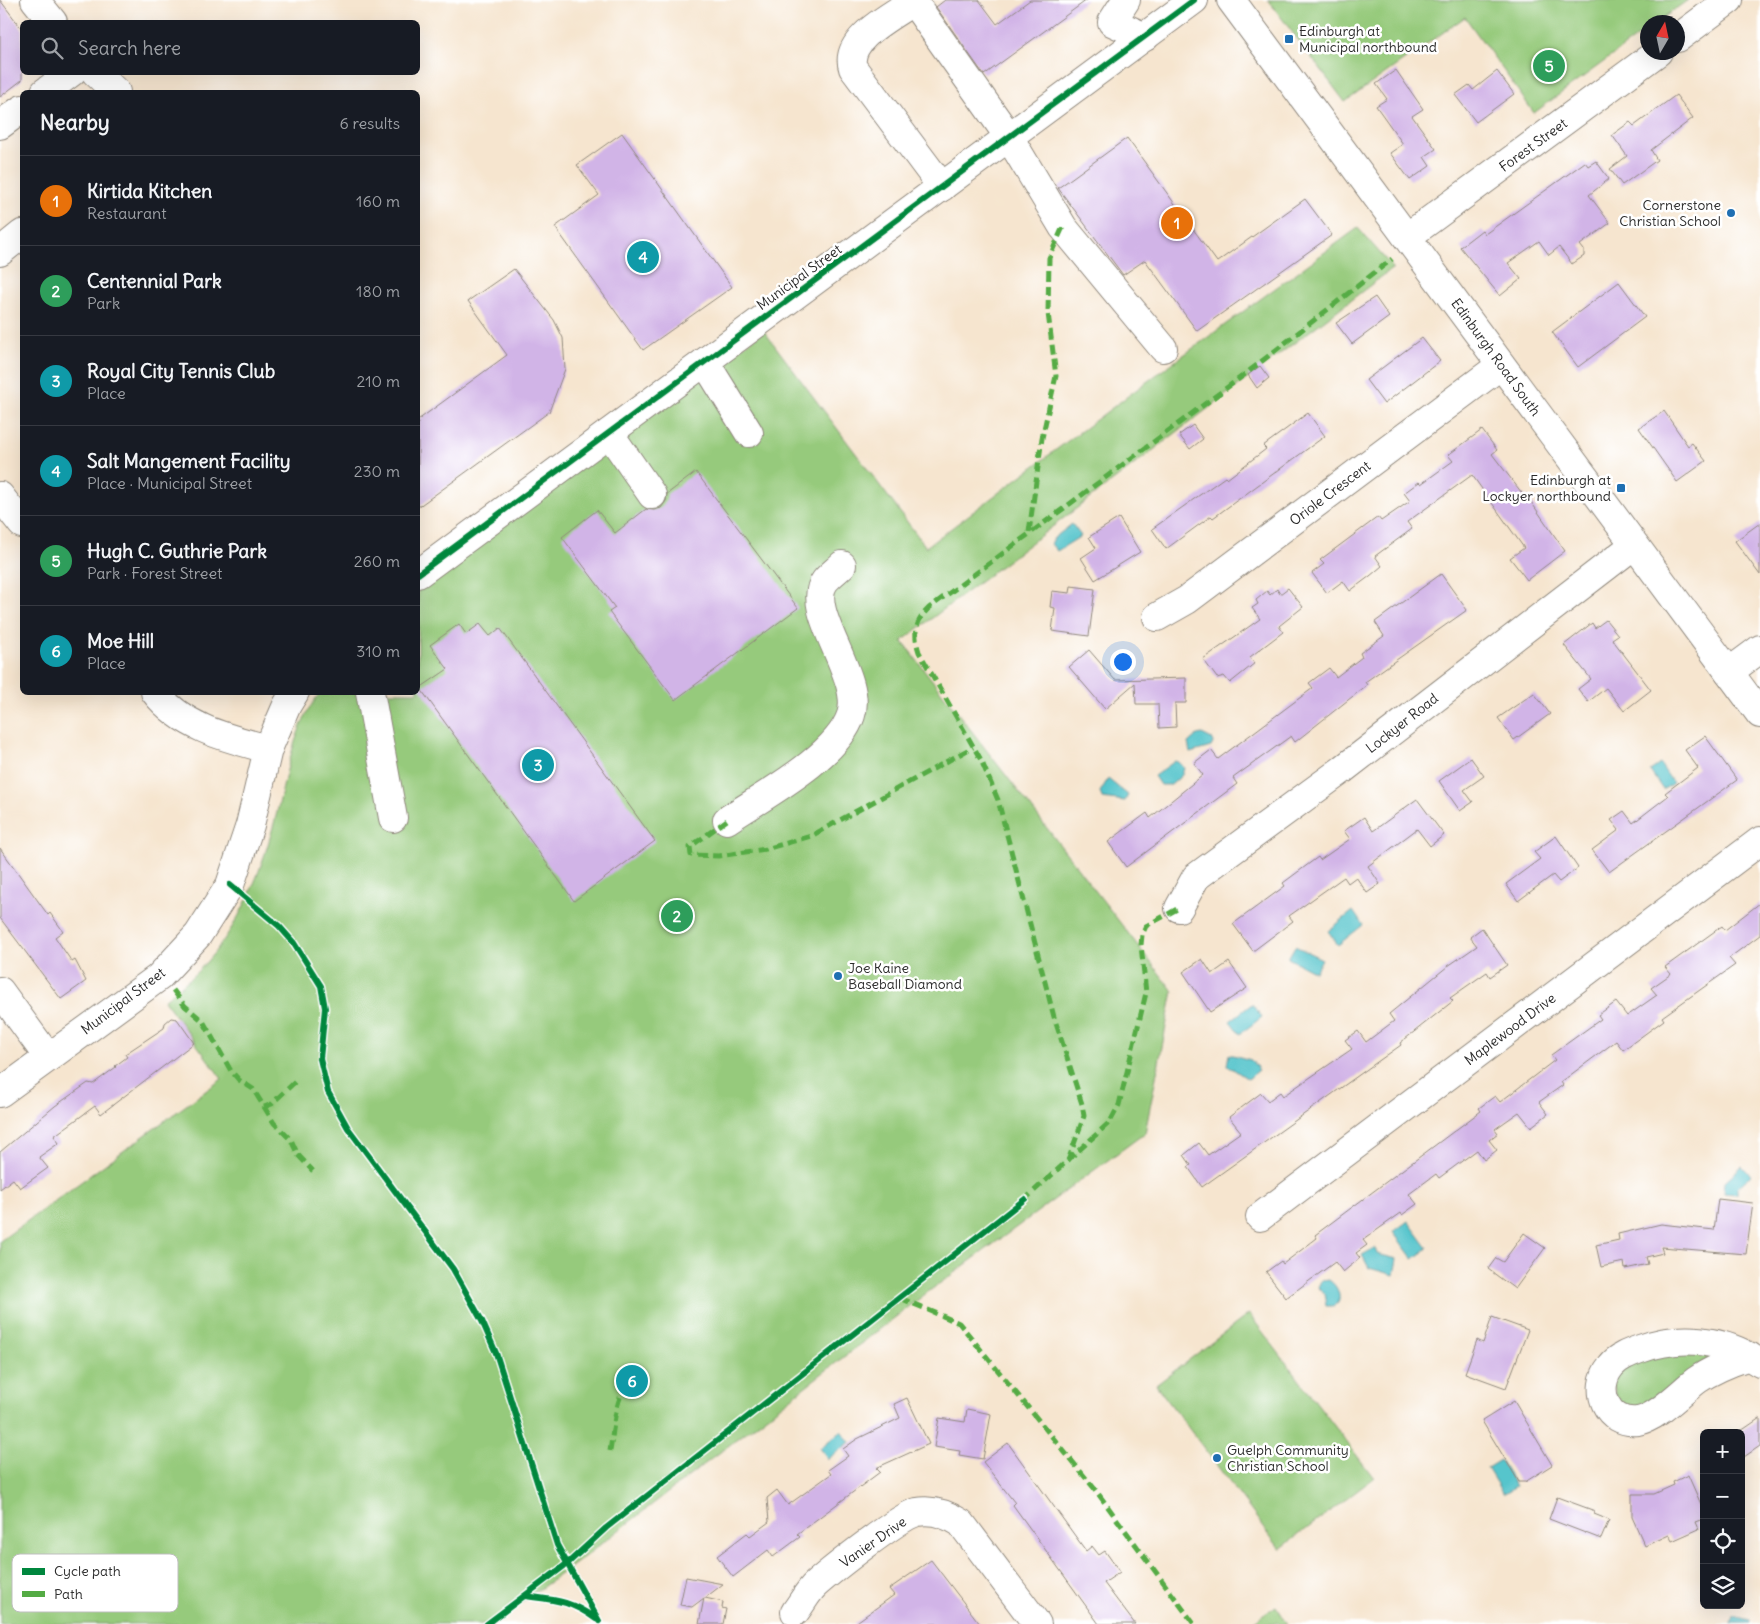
<!DOCTYPE html>
<meta charset="utf-8">
<style>
:root{--surface:#171b24;--page:#242831;--text:#f1f3f6;--muted:#9ea1a6;--line:#363941;--accent:#1f6fb2}
body{margin:0;font-family:Delius,sans-serif;background:var(--page);color:var(--text)}
.controls{position:absolute;right:15px;bottom:15px;display:grid;overflow:hidden;border-radius:8px;box-shadow:0 5px 20px #0002}
.controls button{width:45px;height:45px;display:grid;place-items:center;padding:0;border:0;border-bottom:1px solid var(--line);background:var(--surface);color:var(--text);font:25px sans-serif}
.compass{position:absolute;left:1640px;top:15px;width:45px;height:45px;border-radius:50%;background:var(--surface);box-shadow:0 5px 20px #0002;rotate:9deg}
.you{position:absolute;left:1122px;top:661px;width:18px;height:18px;margin:-12px;border:4px solid #fff;border-radius:50%;background:#1a73e8;box-shadow:0 0 0 8px #1a73e833}
.badge{display:grid;place-items:center;width:32px;height:32px;border-radius:50%;background:var(--accent);color:#fff;font-size:16px;font-weight:700}
.pin{position:absolute;translate:-50% -50%;border:2px solid #fff;box-shadow:0 1px 5px #0006}
.list{margin:0;padding:0;list-style:none}
h2{display:flex;justify-content:space-between;align-items:center;height:65px;margin:0;padding:0 20px;font-size:21px}
h2 small{font-size:16px;font-weight:400;color:var(--muted)}
.list li{display:grid;grid-template-columns:32px 1fr auto;gap:15px;align-items:center;box-sizing:border-box;height:90px;padding:0 20px;border-top:1px solid var(--line)}
.list b{display:block;font-size:19px;white-space:nowrap}
.list p{margin:0;font-size:16px;white-space:nowrap;color:var(--muted)}
.list em{font-size:16px;font-style:normal;color:var(--muted)}
.icon{flex:none;width:28px;height:28px;fill:none;stroke:currentColor;stroke-width:2;stroke-linecap:round;stroke-linejoin:round}
.map{position:relative;flex:none;width:1760px;height:1624px;overflow:hidden}
.search{position:absolute;background:var(--surface);box-shadow:0 5px 20px #0002;left:20px;top:20px;width:400px;height:55px;display:flex;align-items:center;gap:12px;box-sizing:border-box;padding:0 18px;border-radius:8px;color:var(--muted);font-size:19px}
.panel{position:absolute;background:var(--surface);box-shadow:0 5px 20px #0002;left:20px;top:90px;width:400px;height:605px;border-radius:8px}
.map>svg:first-child{display:block}
.green{fill:#96ca7b;stroke:#607a53}
.water{fill:#57c5cc;stroke:#41787c}
.building{fill:#d1b4e7}
.lines{fill:none;stroke-linecap:round;stroke-linejoin:round}
.minor-casing{stroke:#90887d;stroke-width:30}
.major-casing{stroke:#90887d;stroke-width:30}
.minor{stroke:#fff;stroke-width:28}
.major{stroke:#fff;stroke-width:28}
.quiet{stroke:#54ab44;stroke-width:5;stroke-dasharray:10 5;stroke-linecap:butt}
.cycleway-casing{stroke:#fff;stroke-width:9}
.cycleway{stroke:#00873e;stroke-width:6}
.poi-dot{fill:#1f6fb2;stroke:#fff;stroke-width:2}
.labels{text-anchor:middle;stroke-width:5;stroke-linejoin:round;paint-order:stroke}
.poi-label{font-size:14px;fill:#2b2b2b;stroke:#fff;text-anchor:start}
.street-label{font-size:14px;fill:#2b2b2b;stroke:#fff}
.key{fill:#fff;stroke:#bfbfbf;stroke-width:1}
.key-label{font-size:14px;fill:#2b2b2b}
</style>
<div class="map">
<svg width="1760" height="1624" viewBox="0 0 1760 1624">
<rect width="100%" height="100%" fill="#fff"/>
<filter id="ink" filterUnits="userSpaceOnUse"><feTurbulence type="fractalNoise" baseFrequency=".02" numOctaves="2"/><feDisplacementMap in="SourceGraphic" scale="10" xChannelSelector="R" yChannelSelector="G"/><feConvolveMatrix kernelMatrix="1 2 1 2 8 2 1 2 1" color-interpolation-filters="sRGB"/></filter>
<filter id="wash" filterUnits="userSpaceOnUse"><feTurbulence type="fractalNoise" baseFrequency=".0096" numOctaves="4" result="noise"/><feDisplacementMap in="SourceGraphic" scale="20" xChannelSelector="R" yChannelSelector="G"/><feGaussianBlur stdDeviation="1.12" result="paint"/><feColorMatrix in="noise" values="0 0 0 0 0 0 0 0 0 0 0 0 0 0 0 0 0 1.4 0 .05"/><feComposite in="paint" operator="in"/></filter>
<g filter="url(#wash)">
<rect width="100%" height="100%" fill="#f6e5cf"/>
<!-- green -->
<g class="green">
<polygon points="1268,0 1688,0 1657,22 1648,22 1647,30 1534,113 1465,17 1345,102"/>
<path d="M1358 228 1393 268 902 641 1173 991 1145 1133 928 1292 588 1554 492 1624H0V1241L222 1079 164 1000C176 990 188 981 199 970 241 927 262 871 277 812 287 773 294 724 321 692H418V583L764 331 926 547 1156 375Z"/>
<polygon points="1249,1314 1374,1478 1280,1549 1156,1385"/>
<polygon points="1661,1350 1714,1355 1646,1404 1636,1408 1619,1405 1612,1380 1618,1371"/>
<polygon points="1276,1606 1288,1624 1250,1624"/>
</g>
<!-- water -->
<g class="water">
<polygon points="1072,524 1081,536 1057,551 1051,544 1054,538"/>
<polygon points="1202,734 1212,739 1213,743 1211,747 1190,753 1188,743 1197,735"/>
<polygon points="1175,761 1180,763 1184,768 1182,775 1171,785 1160,785 1154,776"/>
<polygon points="1660,764 1673,783 1663,790 1650,771"/>
<polygon points="1108,779 1128,795 1125,801 1102,798 1100,792"/>
<polygon points="1353,911 1363,925 1338,945 1328,931"/>
<polygon points="1295,946 1322,959 1315,972 1288,958"/>
<polygon points="1252,1004 1262,1017 1240,1034 1230,1021"/>
<polygon points="1229,1054 1251,1060 1259,1070 1248,1079 1227,1065"/>
<polygon points="1742,1166 1751,1175 1737,1188 1737,1194 1724,1193 1725,1181"/>
<polygon points="1408,1221 1428,1248 1413,1259 1393,1232"/>
<polygon points="1375,1248 1377,1254 1397,1259 1394,1275 1369,1268 1362,1255"/>
<path d="M1329 1280C1337 1286 1340 1292 1339 1302L1334 1306H1326L1324 1293 1318 1287 1321 1281Z"/>
<polygon points="841,1431 850,1442 828,1459 820,1448"/>
<polygon points="1500,1460 1516,1486 1503,1494 1487,1468"/>
<polygon points="1733,1617 1750,1621 1750,1624 1731,1624"/>
</g>
<g id="blocks">
<!-- building -->
<g class="building">
<polygon points="0,0 22,29 22,80 0,97"/>
<polygon points="945,0 979,0 997,24 1030,0 1087,0 984,75 936,7"/>
<polygon points="1396,70 1423,109 1412,116 1436,149 1424,157 1430,166 1410,180 1390,153 1403,144 1376,106 1387,99 1376,84"/>
<polygon points="1497,71 1514,94 1476,122 1455,95 1469,85 1473,90"/>
<polygon points="1676,95 1693,118 1651,150 1657,160 1622,185 1610,169 1627,156 1612,135 1630,122 1634,126"/>
<polygon points="622,133 732,287 643,350 555,227 599,195 577,165"/>
<polygon points="1127,138 1217,262 1305,199 1332,235 1197,331 1145,260 1123,275 1058,188"/>
<polygon points="1596,161 1609,179 1589,195 1610,223 1580,245 1584,250 1584,256 1572,264 1559,247 1549,255 1539,241 1508,263 1521,279 1500,296 1460,247 1482,230 1485,234 1585,162 1588,166"/>
<polygon points="514,269 554,320 563,338 565,369 549,412 418,507 418,420 507,355 468,301"/>
<polygon points="1619,282 1645,317 1578,367 1552,332"/>
<polygon points="1375,297 1389,317 1352,344 1336,323"/>
<polygon points="1422,338 1440,361 1384,404 1366,380"/>
<polygon points="1260,366 1269,378 1257,388 1248,375"/>
<polygon points="1664,411 1688,446 1692,443 1706,461 1677,482 1639,428"/>
<polygon points="1308,413 1325,436 1213,518 1211,516 1166,549 1152,529 1225,477 1227,479 1266,449 1263,446"/>
<polygon points="1193,425 1203,439 1190,449 1179,435"/>
<polygon points="1482,430 1497,450 1492,454 1525,497 1527,496 1565,551 1527,580 1510,558 1524,548 1472,475 1407,522 1412,529 1375,556 1382,566 1370,576 1350,591 1343,581 1327,593 1312,573 1324,564 1320,560 1378,517 1381,521 1410,501 1404,493 1419,482 1421,484 1453,461 1448,455"/>
<polygon points="696,472 798,608 675,700 609,612 615,608 562,537 597,510 615,533 646,509 654,510 661,508 666,501 667,494"/>
<polygon points="1119,518 1140,552 1095,580 1081,558 1096,548 1089,537"/>
<polygon points="1760,523 1760,575 1735,541"/>
<polygon points="1441,574 1467,610 1365,682 1367,685 1295,742 1291,736 1233,778 1237,784 1126,867 1108,842 1147,813 1150,818 1203,775 1194,763 1211,750 1218,759 1313,688 1309,683 1329,668 1336,677 1362,657 1360,653 1384,636 1375,622"/>
<polygon points="1071,586 1095,589 1089,636 1052,631 1055,608 1050,607 1052,591 1070,593"/>
<polygon points="1288,588 1303,607 1279,626 1283,632 1250,657 1255,663 1230,683 1224,676 1217,678 1203,659 1260,619 1252,608 1258,604 1256,600 1267,591 1270,595 1277,589 1280,594"/>
<polygon points="1606,620 1618,635 1612,639 1651,690 1624,711 1606,688 1588,702 1578,689 1591,679 1564,645 1592,623 1595,628"/>
<polygon points="459,624 466,634 480,624 490,636 500,628 655,841 574,901 420,688 448,669 430,645"/>
<polygon points="1089,650 1115,680 1186,678 1186,703 1175,703 1176,727 1159,728 1158,704 1136,704 1135,683 1105,709 1069,667"/>
<polygon points="1534,693 1550,714 1514,740 1498,718"/>
<polygon points="1705,736 1737,780 1609,872 1592,850 1619,830 1611,820 1624,811 1633,823 1668,796 1665,793 1698,768 1685,750"/>
<polygon points="1471,758 1484,776 1464,790 1473,802 1460,811 1439,781"/>
<polygon points="1417,799 1444,835 1430,846 1417,829 1368,866 1380,884 1367,893 1356,877 1348,883 1344,877 1289,916 1293,921 1253,951 1233,924 1285,886 1283,883 1318,857 1320,860 1350,839 1344,831 1364,817 1373,831"/>
<polygon points="1556,836 1578,868 1559,882 1553,875 1518,901 1506,884 1540,859 1534,852"/>
<polygon points="0,848 48,915 50,913 63,931 55,937 72,962 75,960 86,981 61,999 0,918"/>
<polygon points="1760,903 1760,935 1729,958 1735,965 1662,1017 1664,1020 1623,1050 1616,1041 1561,1082 1563,1085 1539,1102 1548,1114 1531,1127 1519,1112 1495,1129 1498,1133 1489,1140 1497,1150 1484,1160 1477,1150 1439,1178 1436,1174 1409,1194 1417,1204 1402,1215 1401,1213 1363,1240 1367,1245 1356,1253 1360,1258 1343,1272 1335,1262 1286,1298 1266,1272 1281,1261 1283,1264 1317,1238 1315,1235 1481,1111 1479,1108 1495,1096 1500,1102 1555,1060 1551,1055 1601,1019 1598,1015 1616,1002 1627,1016 1657,995 1651,988 1671,974 1665,967 1722,926 1725,930"/>
<polygon points="1482,928 1507,965 1490,977 1487,972 1450,998 1453,1001 1400,1043 1401,1045 1202,1187 1188,1167 1191,1165 1184,1155 1199,1143 1208,1155 1241,1132 1229,1117 1261,1093 1268,1101 1280,1092 1283,1096 1352,1049 1345,1040 1358,1031 1366,1042 1394,1021 1389,1014 1448,966 1477,946 1470,937"/>
<polygon points="1202,959 1212,974 1229,962 1247,988 1210,1012 1183,972"/>
<polygon points="171,1018 177,1019 194,1043 101,1114 95,1106 54,1136 59,1143 39,1157 48,1168 20,1188 13,1179 0,1189 0,1152 55,1106 88,1083 93,1084 116,1067 115,1066 127,1057 125,1054 164,1028 165,1023"/>
<polygon points="1718,1199 1753,1203 1746,1254 1661,1247 1663,1253 1646,1257 1648,1264 1625,1269 1624,1262 1601,1267 1596,1245 1619,1240 1618,1234 1661,1224 1714,1230"/>
<polygon points="1524,1233 1545,1248 1515,1289 1488,1269 1496,1258 1503,1262"/>
<polygon points="1492,1317 1528,1330 1506,1388 1465,1373 1477,1340 1483,1343"/>
<polygon points="907,1398 929,1444 876,1468 880,1472 797,1534 800,1537 773,1557 768,1550 733,1577 717,1556 747,1533 750,1536 769,1522 767,1498 777,1490 788,1505 831,1474 828,1470 848,1456 843,1449 857,1439 900,1418 894,1404"/>
<polygon points="1514,1401 1552,1465 1525,1482 1519,1482 1482,1421"/>
<polygon points="967,1409 991,1414 983,1459 959,1455 960,1451 934,1447 939,1418 965,1422"/>
<polygon points="1760,1418 1760,1446 1741,1459 1741,1431"/>
<polygon points="1008,1443 1086,1551 1092,1546 1099,1555 1105,1551 1120,1572 1104,1583 1135,1624 1099,1624 1013,1505 1015,1503 983,1462"/>
<polygon points="1688,1475 1704,1511 1704,1519 1696,1522 1699,1529 1672,1541 1669,1535 1645,1546 1632,1517 1632,1494 1654,1494 1674,1485 1673,1482"/>
<polygon points="1557,1497 1595,1511 1594,1514 1609,1520 1601,1539 1549,1519"/>
<polygon points="931,1560 980,1624 854,1624 894,1595 889,1589"/>
<polygon points="686,1577 723,1584 705,1598 723,1602 722,1608 726,1609 723,1624 699,1624 704,1598 692,1607 680,1605"/>
</g>
</g>
</g>
<g filter="url(#ink)">
<use href="#blocks" fill-opacity="0" stroke="#90887d" stroke-width="1"/>
<g class="lines">
<defs>
<g id="minor">
<polyline points="35,0 53,22"/>
<path d="M915 0C894 15 843 39 853 68L942 187"/>
<polyline points="1126,0 1112,22 1145,37"/>
<polyline points="913,1 1009,137 1063,227 1163,348"/>
<polyline points="1678,38 1729,0"/>
<polyline points="95,72 116,92"/>
<polyline points="45,92 72,72"/>
<polyline points="0,125 22,109"/>
<polyline points="1407,237 1658,52"/>
<polyline points="0,252 22,234"/>
<polyline points="705,362 749,433"/>
<polyline points="609,433 652,495"/>
<polyline points="0,496 22,524"/>
<polyline points="418,574 1194,0"/>
<polyline points="1157,617 1187,600 1501,365"/>
<polyline points="1729,672 1760,649"/>
<path d="M155 692C183 728 227 738 268 749"/>
<polyline points="370,692 393,818"/>
<path d="M727 820C763 796 838 756 851 715 864 677 803 610 825 581 830 575 837 570 842 565"/>
<polyline points="1179,908 1196,877 1342,770 1634,545"/>
<polyline points="0,991 48,1057"/>
<polyline points="0,1093 159,977 198,935 230,885 250,825 268,749 287,705 295,692"/>
<polyline points="1260,1217 1760,841"/>
<path d="M1749 1356C1731 1362 1713 1369 1697 1380 1681 1392 1657 1418 1638 1421 1607 1425 1592 1389 1611 1366 1618 1357 1629 1353 1640 1349 1681 1334 1724 1339 1760 1363"/>
<path d="M795 1612C802 1603 808 1591 816 1584 832 1570 900 1516 917 1512 933 1509 947 1514 961 1523L1037 1624"/>
</g>
<polyline id="major" points="1231,0 1760,714"/>
</defs>
<!-- minor casing -->
<use href="#minor" class="minor-casing"/>
<!-- major casing -->
<use href="#major" class="major-casing"/>
<!-- minor -->
<use href="#minor" class="minor"/>
<!-- major -->
<use href="#major" class="major"/>
<!-- quiet -->
<g class="quiet">
<polyline points="1029,532 1042,438 1056,376 1048,313 1049,258 1063,227"/>
<polyline points="727,820 690,847 691,855 719,856 766,849 811,836 973,747"/>
<polyline points="173,990 185,1006 203,1021 231,1071 239,1080 253,1089 274,1123 291,1140 298,1155 313,1171"/>
<path d="M264 1107 272 1104C275 1100 292 1085 297 1080"/>
<path d="M1068 1161 1084 1116 1082 1104 1054 1017 998 800 981 760 919 652C913 633 915 622 929 608L1248 372 1392 259"/>
<polyline points="1023,1201 1110,1122 1119,1105 1146,993 1141,945 1142,935 1146,926 1179,908"/>
<polyline points="900,1298 959,1323 1094,1488 1194,1624"/>
<path d="M610 1451C614 1428 614 1402 628 1382"/>
</g>
<defs>
<g id="cycleway">
<polyline points="418,574 1194,0"/>
<polyline points="230,885 279,926 294,943 321,986 325,1008 320,1059 328,1092 348,1128 453,1269 482,1321 496,1353 557,1545 599,1621"/>
<path d="M525 1596C555 1600 570 1600 596 1619"/>
<polyline points="487,1624 568,1563 606,1528 1025,1199"/>
</g>
</defs>
<!-- cycleway casing -->
<use href="#cycleway" class="cycleway-casing"/>
<!-- cycleway -->
<use href="#cycleway" class="cycleway"/>
</g>
</g>
<!-- markers -->
<g class="poi-dot">
<rect x="1284" y="34" width="10" height="10" rx="2.5"/>
<circle cx="1731" cy="213" r="5"/>
<rect x="1616" y="483" width="10" height="10" rx="2.5"/>
<circle cx="838" cy="976" r="5"/>
<circle cx="1217" cy="1458" r="5"/>
</g>
<g class="labels">
<!-- poi labels -->
<g class="poi-label">
<text x="1299" y="36">Edinburgh at<tspan x="1299" dy="16">Municipal northbound</tspan></text>
<text x="1721" y="210" text-anchor="end">Cornerstone<tspan x="1721" dy="16">Christian School</tspan></text>
<text x="1611" y="485" text-anchor="end">Edinburgh at<tspan x="1611" dy="16">Lockyer northbound</tspan></text>
<text x="848" y="973">Joe Kaine<tspan x="848" dy="16">Baseball Diamond</tspan></text>
<text x="1227" y="1455">Guelph Community<tspan x="1227" dy="16">Christian School</tspan></text>
</g>
<!-- street labels -->
<g class="street-label">
<text transform="translate(1533 145) rotate(-36)" y="5">Forest Street</text>
<text transform="translate(799 277) rotate(-36)" y="5">Municipal Street</text>
<text transform="translate(1496 357) rotate(54)" y="5">Edinburgh Road South</text>
<text transform="translate(1330 493) rotate(-37)" y="5">Oriole Crescent</text>
<text transform="translate(1402 723) rotate(-38)" y="5">Lockyer Road</text>
<text transform="translate(123 1001) rotate(-37)" y="5">Municipal Street</text>
<text transform="translate(1510 1029) rotate(-37)" y="5">Maplewood Drive</text>
<text transform="translate(873 1542) rotate(-35)" y="5">Vanier Drive</text>
</g>
</g>
<!-- legend -->
<rect x="12" y="1554" width="166" height="58" rx="8" class="key"/>
<rect x="22" y="1568" width="23" height="7" fill="#00873e"/>
<rect x="22" y="1591" width="23" height="6" fill="#54ab44"/>
<g class="key-label">
<text x="54" y="1576">Cycle path</text>
<text x="54" y="1599">Path</text>
</g>
</svg>
<div class="controls">
<button>+</button>
<button>−</button>
<button><svg class="icon" aria-label="locate" viewBox="0 0 24 24"><circle cx="12" cy="12" r="6"/><path d="M12 2v4M12 18v4M2 12h4M18 12h4"/></svg></button>
<button><svg class="icon" aria-label="layers" viewBox="0 0 24 24"><path d="M12 4l9 5-9 5-9-5zM3 14l9 5 9-5"/></svg></button>
</div>
<svg class="compass" viewBox="-18 -18 36 36"><path d="M0-13l5 13h-10z" fill="#e53935"/><path d="M0 13l5-13h-10z" fill="#9ea1a6"/></svg>
<div class="you"></div>
<div class="pin badge" style="left:1177px;top:223px;background:#e8710a">1</div>
<div class="pin badge" style="left:677px;top:916px;background:#2e9e5b">2</div>
<div class="pin badge" style="left:538px;top:765px;background:#0f9aa8">3</div>
<div class="pin badge" style="left:643px;top:257px;background:#0f9aa8">4</div>
<div class="pin badge" style="left:1549px;top:66px;background:#2e9e5b">5</div>
<div class="pin badge" style="left:632px;top:1381px;background:#0f9aa8">6</div>
<div class="search"><svg class="icon" aria-label="search" viewBox="0 0 24 24"><circle cx="10" cy="10" r="6"/><path d="M15 15l6 6"/></svg>Search here</div>
<section class="panel">
<h2>Nearby<small>6 results</small></h2>
<ul class="list">
<li><span class="badge" style="background:#e8710a">1</span><div><b>Kirtida Kitchen</b><p>Restaurant</p></div><em>160 m</em></li>
<li><span class="badge" style="background:#2e9e5b">2</span><div><b>Centennial Park</b><p>Park</p></div><em>180 m</em></li>
<li><span class="badge" style="background:#0f9aa8">3</span><div><b>Royal City Tennis Club</b><p>Place</p></div><em>210 m</em></li>
<li><span class="badge" style="background:#0f9aa8">4</span><div><b>Salt Mangement Facility</b><p>Place · Municipal Street</p></div><em>230 m</em></li>
<li><span class="badge" style="background:#2e9e5b">5</span><div><b>Hugh C. Guthrie Park</b><p>Park · Forest Street</p></div><em>260 m</em></li>
<li><span class="badge" style="background:#0f9aa8">6</span><div><b>Moe Hill</b><p>Place</p></div><em>310 m</em></li>
</ul>
</section>
</div>
